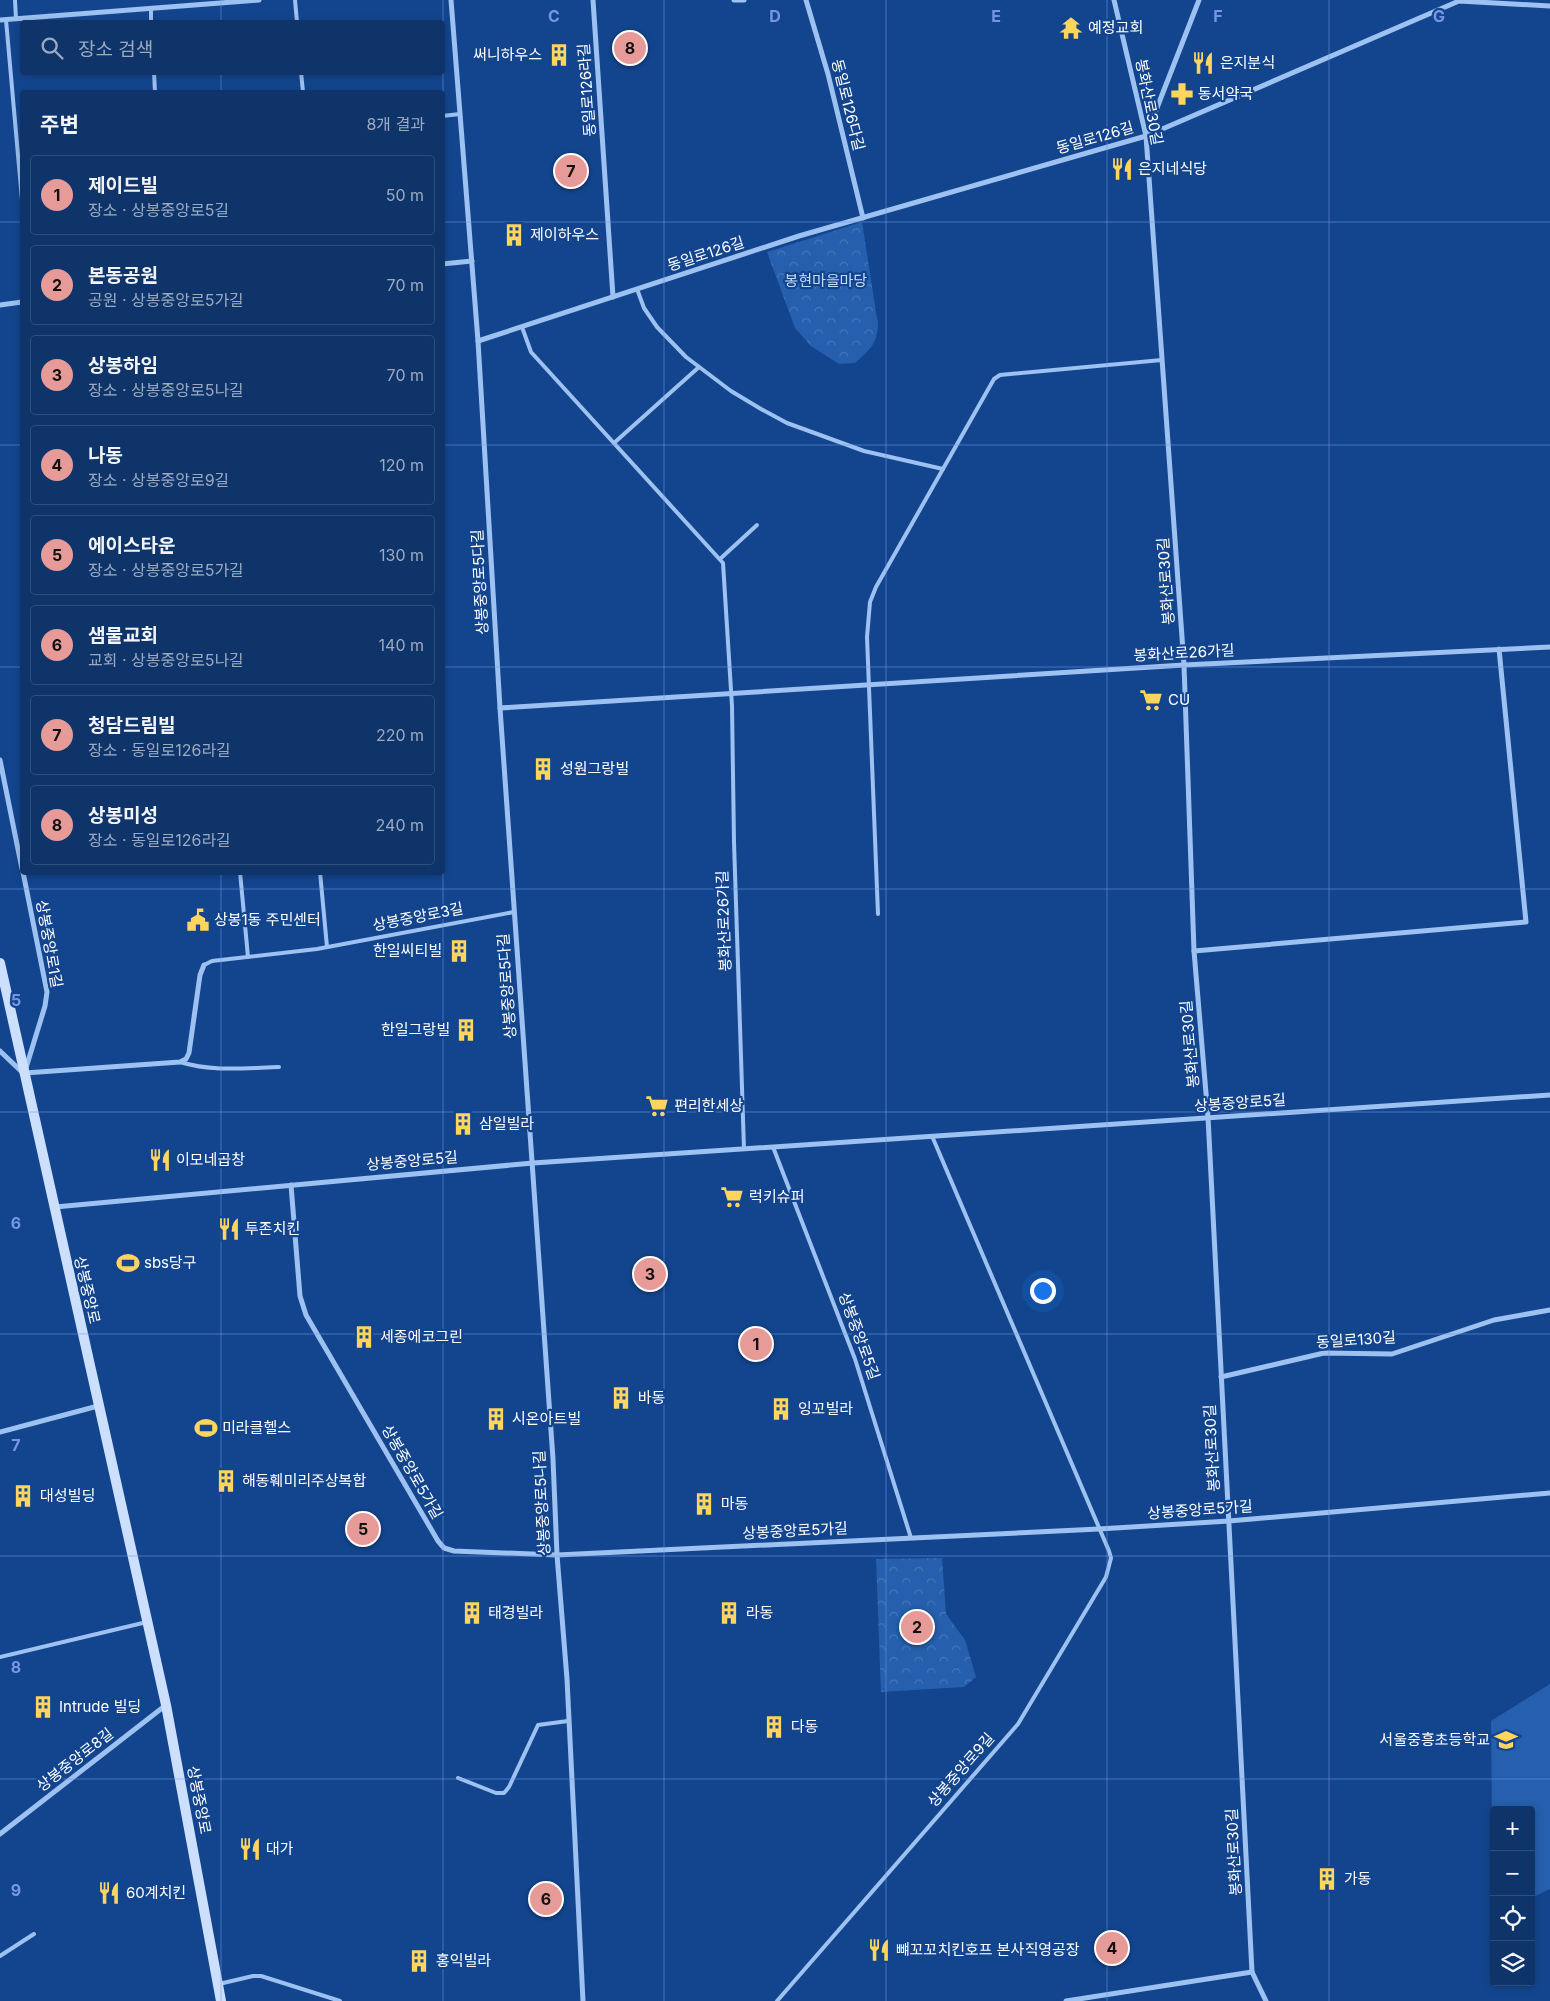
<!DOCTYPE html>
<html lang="ko">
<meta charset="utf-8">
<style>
:root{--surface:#0e346a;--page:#1c3f72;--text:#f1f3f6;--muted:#9baac1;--line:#2e4f7e;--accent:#e69b98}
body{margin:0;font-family:Inter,"Noto Sans KR",sans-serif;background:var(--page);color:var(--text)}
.controls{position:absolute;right:15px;bottom:15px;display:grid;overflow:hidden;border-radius:5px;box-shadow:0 2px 8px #0003}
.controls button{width:45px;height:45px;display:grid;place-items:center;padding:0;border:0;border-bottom:1px solid var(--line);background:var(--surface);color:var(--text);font:25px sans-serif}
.you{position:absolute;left:1042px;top:1290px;width:18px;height:18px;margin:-12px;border:4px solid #fff;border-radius:50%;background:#1a73e8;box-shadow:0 0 0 8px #1a73e833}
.badge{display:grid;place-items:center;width:32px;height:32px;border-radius:50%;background:var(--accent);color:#111;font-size:16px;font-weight:700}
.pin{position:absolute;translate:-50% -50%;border:2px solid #fff;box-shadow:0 1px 5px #0006}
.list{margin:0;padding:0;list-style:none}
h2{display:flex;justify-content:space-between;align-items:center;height:65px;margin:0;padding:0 20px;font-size:21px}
h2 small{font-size:16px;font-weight:400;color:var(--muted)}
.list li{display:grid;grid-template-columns:32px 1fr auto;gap:15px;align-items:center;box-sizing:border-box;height:80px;margin:0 10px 10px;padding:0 10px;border:1px solid var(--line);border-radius:5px}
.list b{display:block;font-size:19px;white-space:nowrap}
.list p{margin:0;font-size:16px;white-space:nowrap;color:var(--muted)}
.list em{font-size:16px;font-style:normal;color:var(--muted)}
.icon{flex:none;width:28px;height:28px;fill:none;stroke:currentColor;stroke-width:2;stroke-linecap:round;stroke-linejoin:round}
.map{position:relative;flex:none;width:1550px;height:2001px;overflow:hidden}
.search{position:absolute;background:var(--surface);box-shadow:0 2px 8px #0003;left:20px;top:20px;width:425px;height:55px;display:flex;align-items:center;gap:12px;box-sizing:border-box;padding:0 18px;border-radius:5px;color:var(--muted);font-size:19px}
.panel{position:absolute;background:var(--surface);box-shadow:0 2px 8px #0003;left:20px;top:90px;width:425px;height:785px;border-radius:5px}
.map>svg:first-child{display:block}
.park{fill:url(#park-crowns)}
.pitch{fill:#255fad}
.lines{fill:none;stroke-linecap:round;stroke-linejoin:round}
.lane{stroke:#9dc1f1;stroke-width:4}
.street{stroke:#9dc1f1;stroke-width:5}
.secondary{stroke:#ccdffc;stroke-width:10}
.grid{fill:none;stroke:#7795e8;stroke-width:1;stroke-opacity:0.55}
.labels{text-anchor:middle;stroke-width:4.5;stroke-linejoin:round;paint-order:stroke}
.poi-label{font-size:15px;fill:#fff;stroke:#13458e;text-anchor:start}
.street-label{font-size:15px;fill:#fff;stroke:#13458e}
.park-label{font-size:15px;fill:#c4dcfc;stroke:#13458e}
.grid-label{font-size:16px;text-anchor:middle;font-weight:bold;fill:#7795e8;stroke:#13458e;stroke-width:4.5;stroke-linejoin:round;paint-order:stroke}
</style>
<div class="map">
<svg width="1550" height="2001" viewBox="0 0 1550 2001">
<defs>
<pattern id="park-crowns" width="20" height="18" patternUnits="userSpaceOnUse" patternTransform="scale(1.25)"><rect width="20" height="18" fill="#255fad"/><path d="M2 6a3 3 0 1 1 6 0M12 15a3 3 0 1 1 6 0" fill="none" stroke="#4677b9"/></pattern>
</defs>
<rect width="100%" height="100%" fill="#13458e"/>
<!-- park -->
<g class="park">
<path d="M862 222 878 325C877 345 869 350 855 363L839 364 811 346 795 328 767 252Z"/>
<polygon points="942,1558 946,1614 965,1640 976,1677 964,1687 881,1692 876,1559"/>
</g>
<!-- pitch -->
<polygon class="pitch" points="1550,1684 1550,1889 1531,1898 1531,1810 1494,1810 1494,1828 1492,1823 1491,1721"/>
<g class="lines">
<!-- lane -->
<g class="lane">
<polyline points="15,0 16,19"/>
<polyline points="295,0 297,22"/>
<polyline points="151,9 151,22"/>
<polyline points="6,20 22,200"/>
<polyline points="154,72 155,92"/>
<polyline points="301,72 303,92"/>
<polyline points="442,116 460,114"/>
<polyline points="637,289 644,308 657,327 686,357 731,391 761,409 787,423 864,451 943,469"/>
<polyline points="522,327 531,352 723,563 732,706 734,842 744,1149"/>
<polyline points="614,443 699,367"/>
<polyline points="720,559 757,525"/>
<polyline points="240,872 248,957"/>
<polyline points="320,872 327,947"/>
<polyline points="878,914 867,637 870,602 876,587 994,379 1000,375 1162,360"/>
<polyline points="204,965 212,961 317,949 514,912"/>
<path d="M180 1062C212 1072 246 1068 279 1067"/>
<polyline points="773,1147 855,1359 911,1538"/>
<polyline points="0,1657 147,1622"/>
<polyline points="458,1778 496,1793 504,1793 509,1787 538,1725 568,1721"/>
<polyline points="0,1956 34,1934"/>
<polyline points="219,1984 253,1976 261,1976 340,2001"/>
<polyline points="777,2001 1018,1724 1106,1577 1111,1558 1109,1551 932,1136"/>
</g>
<!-- street -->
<g class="street">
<polyline points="451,0 478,341 500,708 553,1459 557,1555 567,1679 583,2001"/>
<polyline points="593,0 613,297"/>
<polyline points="734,0 744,0"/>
<polyline points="806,0 828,74 863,218"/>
<polyline points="1114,0 1146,136 1184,665 1194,951 1208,1117 1252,1972 1266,2001"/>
<polyline points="0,20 259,0"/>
<polyline points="1146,136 1199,0"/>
<polyline points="442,264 472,261"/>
<polyline points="0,305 22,302"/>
<polyline points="478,341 799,236 1146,136 1459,1 1550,6"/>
<polyline points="500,708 1184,665 1550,647"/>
<polyline points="0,760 22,869"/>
<polyline points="23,872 47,992 45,1006 26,1068"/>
<polyline points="1194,951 1526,922 1499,649"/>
<polyline points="0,1051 23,1073"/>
<polyline points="25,1073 180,1062 186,1059 189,1053 200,975 204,965"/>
<polyline points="291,1185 300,1296 306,1315 438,1541 444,1548 454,1551 557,1555 1099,1529 1229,1521 1550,1493"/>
<polyline points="55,1207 533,1163 1550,1095"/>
<polyline points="1221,1377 1324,1353 1392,1354 1494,1320 1550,1310"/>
<polyline points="0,1432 98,1406"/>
<polyline points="0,1834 166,1705"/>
<polyline points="1066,2001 1252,1972"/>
</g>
<!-- secondary -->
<polyline class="secondary" points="0,963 166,1705 221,2001"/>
</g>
<!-- grid -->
<path class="grid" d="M221 0V22M443 0V2001M664 0V2001M886 0V2001M1107 0V2001M1329 0V2001M221 72V92M0 222H22M442 222H1550M0 445H22M442 445H1550M0 667H22M442 667H1550M221 872V2001M0 889H1550M0 1112H1550M0 1334H1550M0 1556H1550M0 1779H1550"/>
<!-- icons -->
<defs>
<symbol id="temple-bare" viewBox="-9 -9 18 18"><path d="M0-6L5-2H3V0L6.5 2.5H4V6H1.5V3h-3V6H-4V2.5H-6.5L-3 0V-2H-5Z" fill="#ffd55d" stroke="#13458e" stroke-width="2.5" paint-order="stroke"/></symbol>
<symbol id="building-bare" viewBox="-9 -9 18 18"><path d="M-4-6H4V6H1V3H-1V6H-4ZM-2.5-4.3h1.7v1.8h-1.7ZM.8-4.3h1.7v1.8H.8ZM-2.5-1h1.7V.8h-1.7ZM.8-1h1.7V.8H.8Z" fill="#ffd55d" stroke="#13458e" stroke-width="2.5" paint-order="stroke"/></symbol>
<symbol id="restaurant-bare" viewBox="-9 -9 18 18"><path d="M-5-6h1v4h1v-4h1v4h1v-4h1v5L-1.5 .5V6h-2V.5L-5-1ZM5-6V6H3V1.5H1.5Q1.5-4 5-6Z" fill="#ffd55d" stroke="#13458e" stroke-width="2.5" paint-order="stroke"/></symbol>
<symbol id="pharmacy-bare" viewBox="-9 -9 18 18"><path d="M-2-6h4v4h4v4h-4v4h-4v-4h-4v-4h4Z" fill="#ffd55d" stroke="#13458e" stroke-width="2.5" paint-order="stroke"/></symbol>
<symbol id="supermarket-bare" viewBox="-9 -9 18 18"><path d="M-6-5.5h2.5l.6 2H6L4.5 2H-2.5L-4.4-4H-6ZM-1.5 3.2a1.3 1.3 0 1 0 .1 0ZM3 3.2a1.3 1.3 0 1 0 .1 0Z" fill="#ffd55d" stroke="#13458e" stroke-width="2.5" paint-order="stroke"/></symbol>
<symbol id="civic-bare" viewBox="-9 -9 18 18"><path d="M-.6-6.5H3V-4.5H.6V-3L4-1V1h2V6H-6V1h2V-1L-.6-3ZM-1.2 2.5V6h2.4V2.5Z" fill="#ffd55d" stroke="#13458e" stroke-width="2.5" paint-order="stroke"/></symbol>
<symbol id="stadium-bare" viewBox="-9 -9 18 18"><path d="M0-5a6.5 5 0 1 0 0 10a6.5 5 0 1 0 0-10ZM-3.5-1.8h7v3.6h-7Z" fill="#ffd55d" stroke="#13458e" stroke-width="2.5" paint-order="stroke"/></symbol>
<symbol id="school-bare" viewBox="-9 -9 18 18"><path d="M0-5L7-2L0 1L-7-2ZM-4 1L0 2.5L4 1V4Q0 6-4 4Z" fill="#ffd55d" stroke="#13458e" stroke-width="2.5" paint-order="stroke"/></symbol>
</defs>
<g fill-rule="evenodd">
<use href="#temple-bare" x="1055" y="12" width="32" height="32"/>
<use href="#building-bare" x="543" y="39" width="32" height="32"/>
<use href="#restaurant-bare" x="1187" y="47" width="32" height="32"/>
<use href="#pharmacy-bare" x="1166" y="78" width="32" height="32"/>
<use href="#restaurant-bare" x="1106" y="153" width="32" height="32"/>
<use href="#building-bare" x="498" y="219" width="32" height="32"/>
<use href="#supermarket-bare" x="1135" y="684" width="32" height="32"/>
<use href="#building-bare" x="527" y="753" width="32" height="32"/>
<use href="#civic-bare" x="182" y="904" width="32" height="32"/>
<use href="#building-bare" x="443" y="935" width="32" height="32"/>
<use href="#building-bare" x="450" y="1014" width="32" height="32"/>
<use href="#supermarket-bare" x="641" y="1090" width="32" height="32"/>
<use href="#building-bare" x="447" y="1108" width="32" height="32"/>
<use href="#restaurant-bare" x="144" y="1144" width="32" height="32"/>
<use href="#supermarket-bare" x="716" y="1181" width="32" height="32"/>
<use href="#restaurant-bare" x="213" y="1213" width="32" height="32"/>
<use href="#stadium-bare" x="112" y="1247" width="32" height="32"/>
<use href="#building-bare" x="348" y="1321" width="32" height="32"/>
<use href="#building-bare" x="605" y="1382" width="32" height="32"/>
<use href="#building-bare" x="765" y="1393" width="32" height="32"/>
<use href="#building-bare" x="480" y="1403" width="32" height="32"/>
<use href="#stadium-bare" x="190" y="1412" width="32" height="32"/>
<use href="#building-bare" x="210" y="1465" width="32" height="32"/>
<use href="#building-bare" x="7" y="1480" width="32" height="32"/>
<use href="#building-bare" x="688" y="1488" width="32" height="32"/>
<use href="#building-bare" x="456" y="1597" width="32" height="32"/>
<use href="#building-bare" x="713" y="1597" width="32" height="32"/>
<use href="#building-bare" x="27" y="1691" width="32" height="32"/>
<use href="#building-bare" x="758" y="1711" width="32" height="32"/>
<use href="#school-bare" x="1490" y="1724" width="32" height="32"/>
<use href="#restaurant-bare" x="234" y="1833" width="32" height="32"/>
<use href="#building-bare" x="1311" y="1863" width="32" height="32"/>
<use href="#restaurant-bare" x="93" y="1877" width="32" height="32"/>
<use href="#restaurant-bare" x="863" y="1934" width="32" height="32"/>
<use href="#building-bare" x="403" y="1945" width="32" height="32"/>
</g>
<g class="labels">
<!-- poi labels -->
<g class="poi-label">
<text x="1088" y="33">예정교회</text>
<text x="542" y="60" text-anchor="end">써니하우스</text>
<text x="1220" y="68">은지분식</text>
<text x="1198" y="99">동서약국</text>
<text x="1138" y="174">은지네식당</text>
<text x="530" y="240">제이하우스</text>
<text x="1168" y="705">CU</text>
<text x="560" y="774">성원그랑빌</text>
<text x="214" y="925">상봉1동 주민센터</text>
<text x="442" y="956" text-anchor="end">한일씨티빌</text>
<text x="450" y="1035" text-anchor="end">한일그랑빌</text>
<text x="674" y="1111">편리한세상</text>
<text x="479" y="1129">삼일빌라</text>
<text x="176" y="1165">이모네곱창</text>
<text x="749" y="1202">럭키슈퍼</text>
<text x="245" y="1234">투존치킨</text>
<text x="144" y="1268">sbs당구</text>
<text x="380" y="1342">세종에코그린</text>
<text x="638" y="1403">바동</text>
<text x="798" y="1414">잉꼬빌라</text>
<text x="512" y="1424">시온아트빌</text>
<text x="222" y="1433">미라클헬스</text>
<text x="242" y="1486">해동훼미리주상복합</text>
<text x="40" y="1501">대성빌딩</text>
<text x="721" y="1509">마동</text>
<text x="488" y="1618">태경빌라</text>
<text x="746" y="1618">라동</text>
<text x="59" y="1712">Intrude 빌딩</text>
<text x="791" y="1732">다동</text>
<text x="1490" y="1745" text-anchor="end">서울중흥초등학교</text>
<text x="266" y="1854">대가</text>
<text x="1344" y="1884">가동</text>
<text x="126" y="1898">60계치킨</text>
<text x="896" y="1955">뺴꼬꼬치킨호프 본사직영공장</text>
<text x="436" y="1966">홍익빌라</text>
</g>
<!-- street labels -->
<g class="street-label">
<text transform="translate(587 90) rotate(-94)" y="5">동일로126라길</text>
<text transform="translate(1149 102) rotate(79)" y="5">봉화산로30길</text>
<text transform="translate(848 105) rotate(76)" y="5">동일로126다길</text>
<text transform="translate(1095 138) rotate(-16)" y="5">동일로126길</text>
<text transform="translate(706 254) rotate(-18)" y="5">동일로126길</text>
<text transform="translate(1166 581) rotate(-94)" y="5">봉화산로30길</text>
<text transform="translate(480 582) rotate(-93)" y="5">상봉중앙로5다길</text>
<text transform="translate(1184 653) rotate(-3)" y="5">봉화산로26가길</text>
<text transform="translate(418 917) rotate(-11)" y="5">상봉중앙로3길</text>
<text transform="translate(724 921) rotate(-92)" y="5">봉화산로26가길</text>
<text transform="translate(49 944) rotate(80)" y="5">상봉중앙로1길</text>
<text transform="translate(507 986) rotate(-94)" y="5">상봉중앙로5다길</text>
<text transform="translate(1190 1044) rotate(-95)" y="5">봉화산로30길</text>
<text transform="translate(1240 1103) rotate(-4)" y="5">상봉중앙로5길</text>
<text transform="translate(412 1161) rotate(-5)" y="5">상봉중앙로5길</text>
<text transform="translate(87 1290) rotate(77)" y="5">상봉중앙로</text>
<text transform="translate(859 1336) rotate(70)" y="5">상봉중앙로5길</text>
<text transform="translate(1356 1340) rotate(-4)" y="5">동일로130길</text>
<text transform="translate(1212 1448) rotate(-93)" y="5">봉화산로30길</text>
<text transform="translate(412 1472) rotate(60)" y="5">상봉중앙로5가길</text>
<text transform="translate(542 1503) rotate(-93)" y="5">상봉중앙로5나길</text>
<text transform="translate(1200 1510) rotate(-4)" y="5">상봉중앙로5가길</text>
<text transform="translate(795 1531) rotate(-3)" y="5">상봉중앙로5가길</text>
<text transform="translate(75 1760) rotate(-38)" y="5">상봉중앙로8길</text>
<text transform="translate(961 1770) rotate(-49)" y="5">상봉중앙로9길</text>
<text transform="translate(199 1800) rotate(79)" y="5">상봉중앙로</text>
<text transform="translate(1234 1852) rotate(-93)" y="5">봉화산로30길</text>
</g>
<!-- park labels -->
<g class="park-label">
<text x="826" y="286">봉현마을마당</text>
</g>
</g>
<g class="grid-label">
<text x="554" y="22">C</text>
<text x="775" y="22">D</text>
<text x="996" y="22">E</text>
<text x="1218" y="22">F</text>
<text x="1439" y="22">G</text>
<text x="16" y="1006">5</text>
<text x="16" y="1229">6</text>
<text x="16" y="1451">7</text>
<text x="16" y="1673">8</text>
<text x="16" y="1896">9</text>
</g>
</svg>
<div class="controls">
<button>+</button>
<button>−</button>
<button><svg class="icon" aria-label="locate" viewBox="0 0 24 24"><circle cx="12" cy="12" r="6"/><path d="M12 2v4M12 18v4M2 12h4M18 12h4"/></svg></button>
<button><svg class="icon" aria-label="layers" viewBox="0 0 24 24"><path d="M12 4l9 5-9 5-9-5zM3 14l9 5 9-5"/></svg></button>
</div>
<div class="you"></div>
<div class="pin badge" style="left:756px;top:1344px">1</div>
<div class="pin badge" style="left:917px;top:1627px">2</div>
<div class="pin badge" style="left:650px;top:1274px">3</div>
<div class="pin badge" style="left:1112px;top:1948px">4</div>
<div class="pin badge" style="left:363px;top:1529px">5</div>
<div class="pin badge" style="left:546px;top:1899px">6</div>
<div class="pin badge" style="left:571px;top:171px">7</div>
<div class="pin badge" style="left:630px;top:48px">8</div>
<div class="search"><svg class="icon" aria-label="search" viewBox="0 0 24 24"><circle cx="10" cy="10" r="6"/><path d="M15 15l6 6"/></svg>장소 검색</div>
<section class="panel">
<h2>주변<small>8개 결과</small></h2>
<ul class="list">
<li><span class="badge">1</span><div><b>제이드빌</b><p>장소 · 상봉중앙로5길</p></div><em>50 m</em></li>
<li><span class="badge">2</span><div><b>본동공원</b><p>공원 · 상봉중앙로5가길</p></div><em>70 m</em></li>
<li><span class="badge">3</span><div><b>상봉하임</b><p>장소 · 상봉중앙로5나길</p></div><em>70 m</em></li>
<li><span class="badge">4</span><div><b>나동</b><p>장소 · 상봉중앙로9길</p></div><em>120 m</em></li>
<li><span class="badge">5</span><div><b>에이스타운</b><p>장소 · 상봉중앙로5가길</p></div><em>130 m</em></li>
<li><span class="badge">6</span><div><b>샘물교회</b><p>교회 · 상봉중앙로5나길</p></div><em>140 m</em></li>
<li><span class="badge">7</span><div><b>청담드림빌</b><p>장소 · 동일로126라길</p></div><em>220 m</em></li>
<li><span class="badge">8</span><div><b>상봉미성</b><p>장소 · 동일로126라길</p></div><em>240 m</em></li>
</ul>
</section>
</div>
